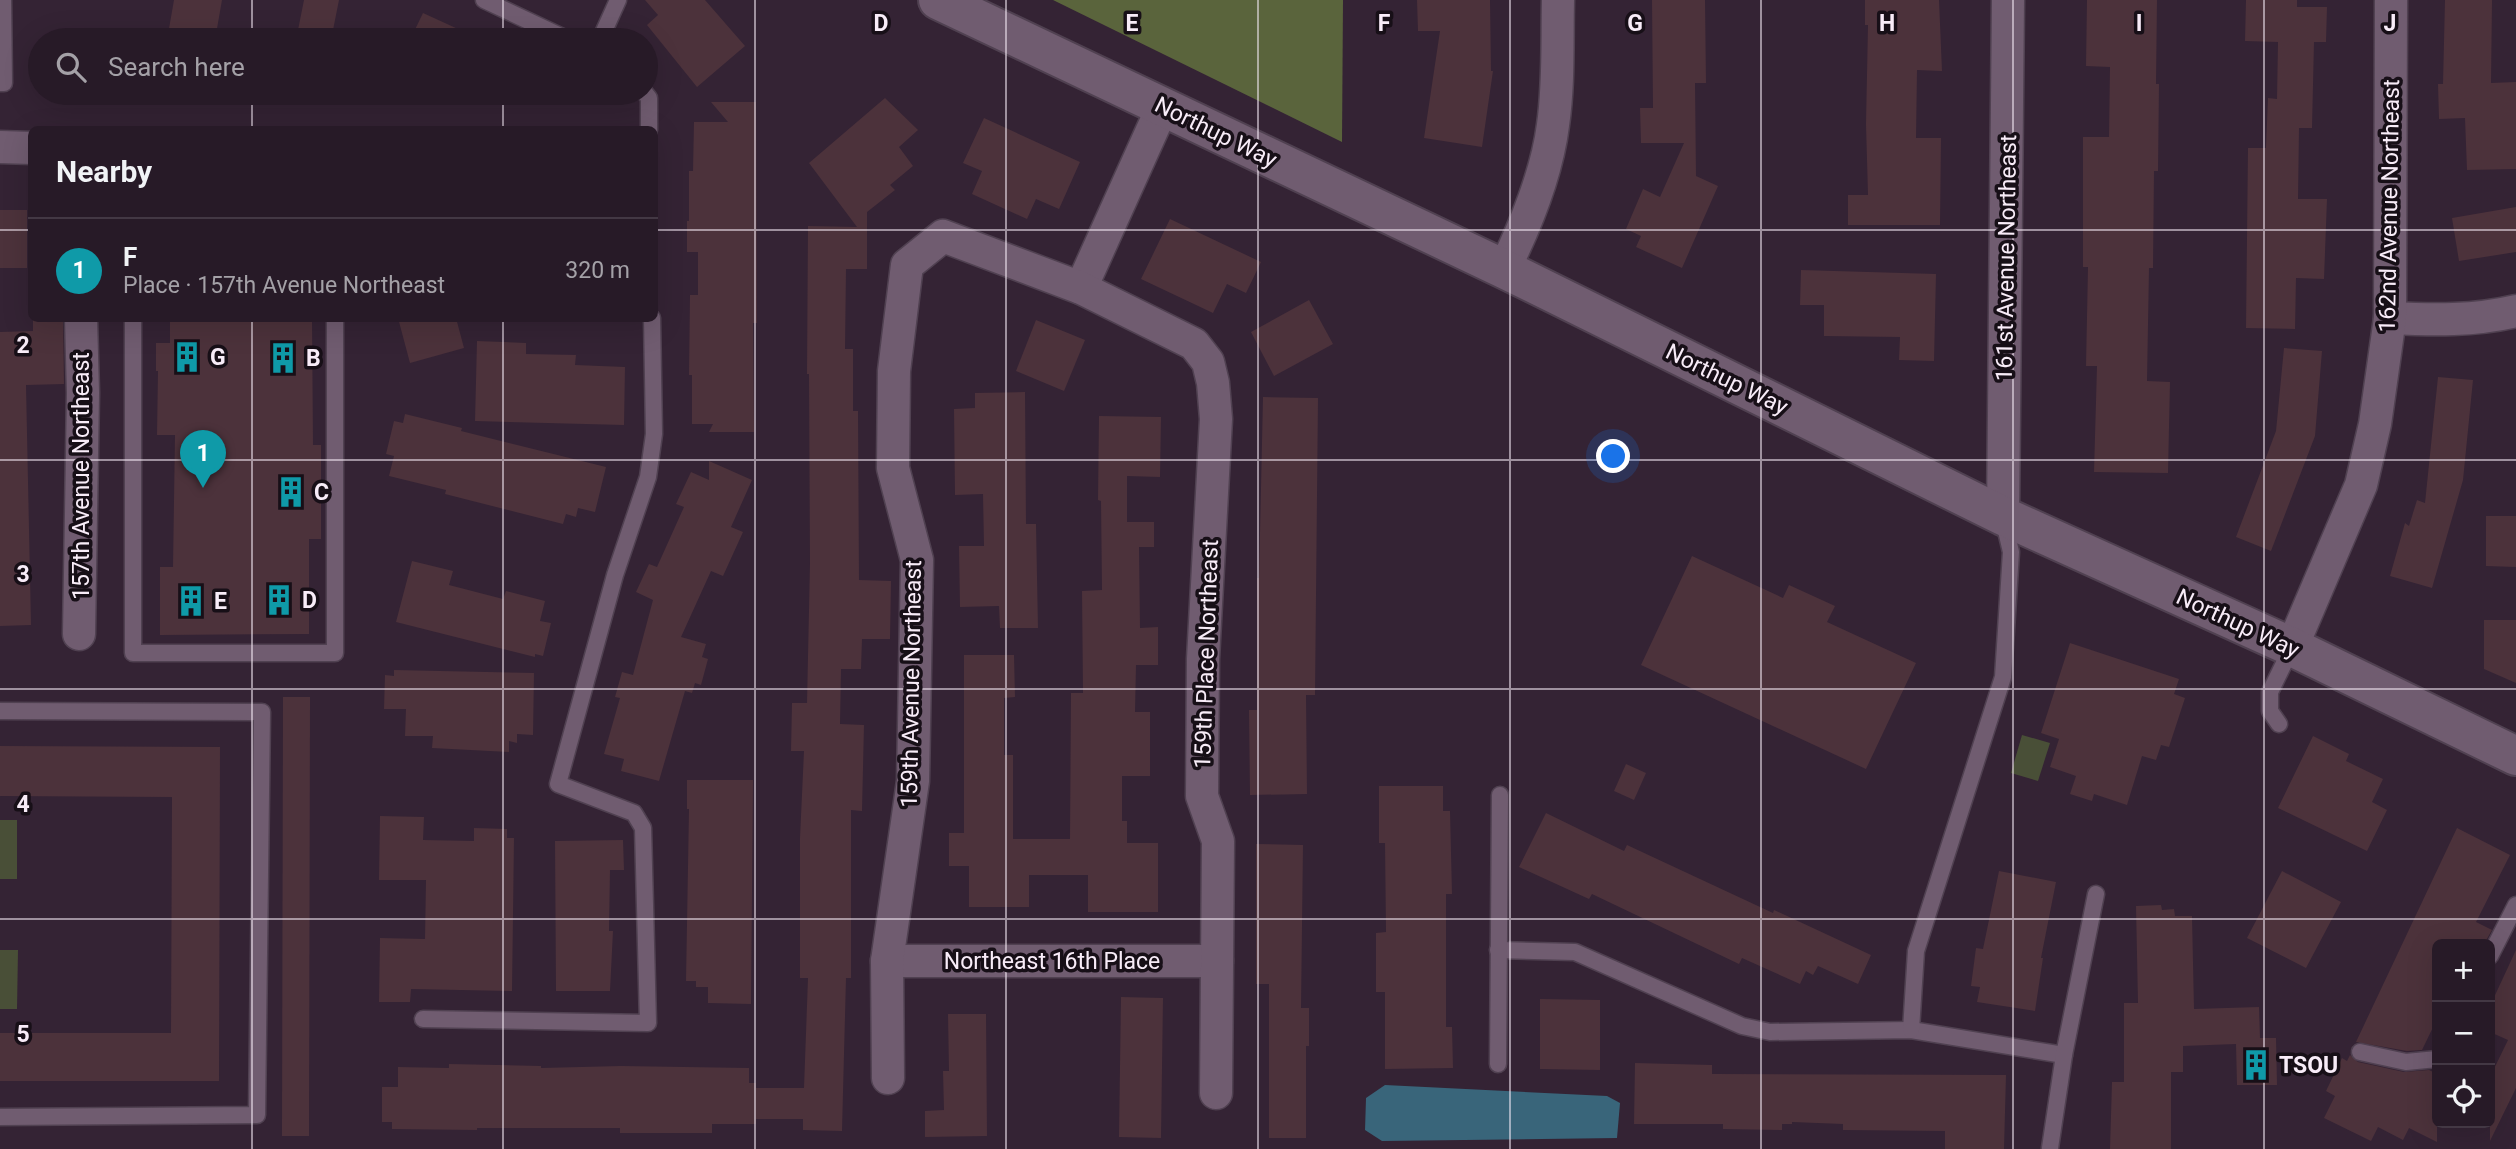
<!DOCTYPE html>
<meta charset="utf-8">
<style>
:root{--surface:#271a27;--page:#332733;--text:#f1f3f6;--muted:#a4a1a7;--line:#433844;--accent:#1a73e8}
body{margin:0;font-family:Roboto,sans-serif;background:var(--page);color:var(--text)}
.controls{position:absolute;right:21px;bottom:21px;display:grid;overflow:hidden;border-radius:10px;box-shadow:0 7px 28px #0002}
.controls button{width:63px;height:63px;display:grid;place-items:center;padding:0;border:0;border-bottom:2px solid var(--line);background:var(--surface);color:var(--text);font:35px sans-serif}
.you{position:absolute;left:1614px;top:457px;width:24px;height:24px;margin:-18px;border:5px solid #fff;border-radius:50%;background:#1a73e8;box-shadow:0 0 0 10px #1a73e833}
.badge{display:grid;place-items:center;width:46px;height:46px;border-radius:50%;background:var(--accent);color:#fff;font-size:23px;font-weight:700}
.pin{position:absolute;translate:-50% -58px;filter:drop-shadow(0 2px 4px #0008)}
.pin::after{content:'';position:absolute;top:37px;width:24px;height:21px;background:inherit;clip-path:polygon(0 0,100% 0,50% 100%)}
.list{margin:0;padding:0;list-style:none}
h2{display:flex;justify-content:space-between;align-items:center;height:91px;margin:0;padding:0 28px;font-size:30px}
h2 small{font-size:23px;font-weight:400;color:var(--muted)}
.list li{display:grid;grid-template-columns:46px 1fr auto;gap:21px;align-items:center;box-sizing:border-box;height:105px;padding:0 28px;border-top:2px solid var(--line)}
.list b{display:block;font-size:26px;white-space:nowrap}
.list p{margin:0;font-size:23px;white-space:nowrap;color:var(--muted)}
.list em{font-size:23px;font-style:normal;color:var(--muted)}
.icon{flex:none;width:38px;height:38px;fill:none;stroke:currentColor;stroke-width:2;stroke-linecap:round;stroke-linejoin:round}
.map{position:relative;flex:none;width:2516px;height:1149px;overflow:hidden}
.search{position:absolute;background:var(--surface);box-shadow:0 7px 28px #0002;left:28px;top:28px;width:630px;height:77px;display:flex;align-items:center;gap:18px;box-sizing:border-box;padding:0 24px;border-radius:38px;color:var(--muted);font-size:26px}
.panel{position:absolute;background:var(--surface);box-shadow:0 7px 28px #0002;left:28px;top:126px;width:630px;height:196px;border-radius:10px}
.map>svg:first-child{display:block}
.green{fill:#494f37}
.forest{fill:#5a643c}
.water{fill:#39657a}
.building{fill:#4c323b}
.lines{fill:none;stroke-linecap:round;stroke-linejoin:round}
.lane-casing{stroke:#504151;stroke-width:19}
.street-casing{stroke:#504151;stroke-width:35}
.secondary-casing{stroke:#504151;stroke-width:42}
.lane{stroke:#705c70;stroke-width:16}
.street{stroke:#705c70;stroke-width:32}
.secondary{stroke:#705c70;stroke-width:38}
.grid{fill:none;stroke:#f8ecf8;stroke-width:2;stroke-opacity:0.55}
.labels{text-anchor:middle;stroke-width:7;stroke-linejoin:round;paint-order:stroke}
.street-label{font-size:23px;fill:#f8ecf8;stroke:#170f17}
.poi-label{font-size:23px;font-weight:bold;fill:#f8ecf8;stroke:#170f17;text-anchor:start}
.grid-label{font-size:23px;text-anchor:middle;font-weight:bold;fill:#f8ecf8;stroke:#170f17;stroke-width:7;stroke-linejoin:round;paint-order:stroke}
</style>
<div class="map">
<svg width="2516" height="1149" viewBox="0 0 2516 1149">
<rect width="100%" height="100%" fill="#342334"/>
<!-- green -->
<g class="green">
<polygon points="2022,735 2050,743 2038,781 2011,773"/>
<rect x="0" y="820" width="17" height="59"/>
<polygon points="0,950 18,950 17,1009 0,1009"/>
</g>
<!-- forest -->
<polygon class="forest" points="1053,0 1343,0 1342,142"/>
<!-- water -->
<polygon class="water" points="1385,1085 1607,1096 1620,1103 1617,1138 1382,1141 1365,1130 1366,1098"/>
<!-- building -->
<g class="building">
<polygon points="174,0 222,0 215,40 167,40"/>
<polygon points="304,0 339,0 331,40 296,40"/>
<polygon points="645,0 705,0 745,46 697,87 647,25 658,15"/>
<polygon points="1417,0 1490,0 1491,71 1493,71 1482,147 1424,138 1440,31 1418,31"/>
<polygon points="1652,0 1705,0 1706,83 1695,83 1696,176 1718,186 1682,268 1636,247 1641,236 1626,229 1643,189 1660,197 1684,143 1641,143 1640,108 1653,108"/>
<polygon points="1865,0 1939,0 1942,71 1917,70 1916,138 1941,138 1940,225 1848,225 1848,195 1868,195 1866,124 1868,25 1865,25"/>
<polygon points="2087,0 2157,0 2156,84 2159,84 2158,171 2154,171 2153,268 2149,268 2147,381 2170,382 2168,473 2094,472 2097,366 2086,366 2088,267 2083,267 2083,137 2109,137 2110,67 2086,66"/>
<polygon points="2246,0 2297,0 2297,7 2327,7 2326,42 2314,42 2312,128 2299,128 2298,199 2327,199 2324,279 2296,278 2295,329 2246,328 2248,148 2266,148 2268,98 2277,99 2278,42 2245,41"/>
<polygon points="2445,0 2492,0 2491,83 2516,82 2516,169 2467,170 2465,118 2439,119 2438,84 2443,84"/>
<polygon points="423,13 482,40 410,40"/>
<polygon points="885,98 918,130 899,147 913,166 890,185 895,190 867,212 867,269 846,269 845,349 853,349 853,411 858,411 859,580 891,581 890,639 862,639 861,669 841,669 840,724 864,725 862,811 851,810 851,978 846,978 842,1131 803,1130 803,1119 756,1119 756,1124 712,1124 712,1133 620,1133 620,1128 477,1128 477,1130 392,1129 392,1122 382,1122 382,1087 398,1087 398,1067 449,1068 449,1064 541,1066 541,1068 621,1066 749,1068 749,1083 756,1083 756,1088 804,1088 808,978 800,978 800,838 804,751 791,751 792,703 807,703 810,563 809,374 807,374 808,226 857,227 809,163"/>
<polygon points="711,102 756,102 757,323 753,323 754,432 709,432 713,424 692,424 692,375 689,375 690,295 698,295 698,252 687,252 687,221 689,221 689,171 693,171 694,122 728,122"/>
<polygon points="984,118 1080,162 1059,209 1036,199 1027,219 972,194 982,171 963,163"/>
<polygon points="2516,207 2516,252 2459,261 2452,218"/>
<rect x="0" y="210" width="27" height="58"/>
<polygon points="1170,219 1261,262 1246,293 1227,284 1213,313 1141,279"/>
<polygon points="1801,270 1936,274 1934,361 1899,360 1900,337 1824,336 1824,305 1800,305"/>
<polygon points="1309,300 1333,344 1274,376 1251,332"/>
<polygon points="33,318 63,318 64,384 26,385 31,625 0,626 0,332 33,331"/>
<polygon points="170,318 312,318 313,445 321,445 321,539 309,539 309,634 160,635 160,567 173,567 175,435 157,435 158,371 156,371 156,343 170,343"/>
<polygon points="398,318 456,318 464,348 410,363"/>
<polygon points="1036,320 1085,340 1064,391 1016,371"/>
<polygon points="477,341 526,343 526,354 576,355 575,365 625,367 624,425 475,421"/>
<polygon points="2284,348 2322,351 2315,436 2271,551 2236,537 2276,431"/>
<polygon points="2438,377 2473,380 2463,480 2432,588 2390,576 2405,523 2409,526 2417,500 2425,503"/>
<polygon points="1025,392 1026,524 1036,524 1038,628 1000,628 999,606 960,607 959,546 984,546 983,494 955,495 954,409 975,408 975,393"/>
<polygon points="1263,397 1318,398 1315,695 1306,695 1307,794 1250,795 1249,710 1257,710 1257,578 1259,578"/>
<polygon points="405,414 462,428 461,431 606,467 595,512 578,508 576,517 566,514 563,524 445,494 446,490 389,476 394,456 386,454 394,421 403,423"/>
<polygon points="1099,416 1161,417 1160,477 1127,476 1127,522 1154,522 1154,547 1139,547 1140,628 1158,627 1158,665 1136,665 1135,712 1150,712 1150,776 1122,776 1122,821 1127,821 1127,843 1158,843 1158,912 1088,912 1088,875 1029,875 1029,907 969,907 969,866 949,866 949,833 964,833 964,655 1014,655 1015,697 1004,698 1004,755 1013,755 1013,839 1070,839 1071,693 1083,693 1082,591 1102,590 1101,501 1098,500"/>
<polygon points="709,461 752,480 731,527 743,532 723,576 711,571 681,637 706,644 702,657 708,659 701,685 695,683 692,693 685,691 659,781 621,771 624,759 604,754 620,698 615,697 622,672 633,675 653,600 636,592 649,564 657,567 684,507 676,504 691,472 709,480"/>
<polygon points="2486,516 2516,516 2516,567 2486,566"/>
<polygon points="1692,556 1783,598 1789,585 1835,606 1827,622 1916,663 1866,769 1641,665"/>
<polygon points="412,561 453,571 449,585 503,599 506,591 545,601 540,621 551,623 543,656 535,654 535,657 396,622"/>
<polygon points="2484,620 2516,620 2516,683 2484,669"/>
<polygon points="2070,643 2179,679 2174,694 2185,698 2169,747 2161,745 2156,760 2142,756 2127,805 2094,794 2092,801 2070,794 2076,776 2050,767 2059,739 2041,733"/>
<polygon points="394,670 534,673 533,735 517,734 517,743 509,741 509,752 432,748 433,736 405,736 406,709 384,709 385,675 394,676"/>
<polygon points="283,697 310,697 309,1136 282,1136"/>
<polygon points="2313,736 2349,754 2346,761 2383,779 2372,802 2387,810 2367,851 2278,808"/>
<polygon points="0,746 220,747 219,1081 0,1081 0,1033 171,1033 172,797 0,796"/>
<polygon points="1626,764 1646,773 1634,800 1614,791"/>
<polygon points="687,780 753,780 751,1004 708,1003 708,987 696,987 696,981 686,981 689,809 687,809"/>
<polygon points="1379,786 1443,786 1443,811 1450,811 1452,894 1446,894 1446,1027 1452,1027 1453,1068 1385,1069 1385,992 1376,992 1376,933 1386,932 1385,843 1379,843"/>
<polygon points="1546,813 1624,851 1627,845 1773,913 1774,910 1871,955 1858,984 1818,966 1813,975 1806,971 1800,984 1742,958 1739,964 1592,894 1589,899 1519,867"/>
<polygon points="380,816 424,817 423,840 474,841 474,828 507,829 507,838 514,838 512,991 411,989 410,1002 379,1002 380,938 425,939 426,880 379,880"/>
<polygon points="2457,828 2510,855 2476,922 2492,930 2484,944 2437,944 2437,1019 2422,1050 2407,1051 2356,1042"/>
<polygon points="623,840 624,870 610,870 609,931 613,931 610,991 556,991 555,841"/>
<polygon points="1256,844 1303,845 1301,1008 1309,1008 1309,1046 1306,1046 1306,1138 1269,1138 1269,984 1256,984"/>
<polygon points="1999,871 2056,882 2041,958 2043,958 2035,1011 1977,1002 1980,987 1971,986 1976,948 1983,949"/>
<polygon points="2282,871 2341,902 2306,968 2247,938"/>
<polygon points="2161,905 2162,910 2174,909 2175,916 2192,916 2194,1009 2259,1007 2260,1038 2276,1038 2277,1085 2237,1085 2236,1044 2183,1046 2183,1072 2171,1072 2171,1149 2110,1149 2112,1082 2124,1082 2124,1003 2138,1003 2136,906"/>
<polygon points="2516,950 2516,1088 2490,1141 2490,1077 2508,1040 2490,1032 2490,1006"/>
<polygon points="1121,997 1163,998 1161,1138 1119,1137"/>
<polygon points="1540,999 1600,1000 1600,1070 1540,1069"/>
<polygon points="948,1014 986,1014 987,1136 925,1137 925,1111 944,1110 943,1071 949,1071"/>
<polygon points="2350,1055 2358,1062 2404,1072 2429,1070 2437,1074 2437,1142 2409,1128 2403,1140 2378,1127 2371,1141 2324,1118 2335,1096 2326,1091 2342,1058 2347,1061"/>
<polygon points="1635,1063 1712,1065 1712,1074 2006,1075 2004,1149 1945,1149 1945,1131 1843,1130 1843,1124 1792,1122 1792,1124 1782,1124 1782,1130 1723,1129 1723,1124 1634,1124"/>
</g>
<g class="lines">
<defs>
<g id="lane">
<polyline points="484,0 569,40"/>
<polyline points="600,40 618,0"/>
<polyline points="0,83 4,83 3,0"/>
<polyline points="645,93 649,98 649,130"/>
<polyline points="133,318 133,653 335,653 335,318"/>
<polyline points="0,711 262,712 257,1115 0,1117"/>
<polyline points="2279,724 2270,711 2270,692 2292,647"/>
<polyline points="1498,950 1575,952 1742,1026 1770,1032 1911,1030 2064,1055"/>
<polyline points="2490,956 2516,905"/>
<polyline points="423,1019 648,1023 643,828 634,813 558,784 615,575 648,477 654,434 652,318"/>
<polyline points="1911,1030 1916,951 2003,677 2011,552 2003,518"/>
<polyline points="2360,1052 2406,1062 2437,1059"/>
<polyline points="1498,1064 1500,795"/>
<polyline points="2050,1148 2064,1055 2096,894"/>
</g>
<g id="street">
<polyline points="0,147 32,148"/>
<path d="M1504 269C1525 227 1547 172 1553 125 1559 84 1557 42 1558 0"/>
<polyline points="1081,288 1163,106"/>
<path d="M2390 318C2433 320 2474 321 2516 311"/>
<polyline points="2003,516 2008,0"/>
<polyline points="79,634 83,393 81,318"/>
<polyline points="2292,647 2361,485 2375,424 2390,318 2391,0"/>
<polyline points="887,961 1217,961"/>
<polyline points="888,1078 887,961 913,781 917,560 893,468 894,371 907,265 943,236 1081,288 1194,344 1208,362 1213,383 1216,419 1203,659 1202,796 1218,841 1216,1093"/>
</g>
<polyline id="secondary" points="938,0 1504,269 2003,516 2292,647 2516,756"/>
</defs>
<!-- lane casing -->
<use href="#lane" class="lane-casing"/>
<!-- street casing -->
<use href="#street" class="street-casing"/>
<!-- secondary casing -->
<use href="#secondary" class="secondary-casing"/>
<!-- lane -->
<use href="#lane" class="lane"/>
<!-- street -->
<use href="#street" class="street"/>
<!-- secondary -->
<use href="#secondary" class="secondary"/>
</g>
<!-- grid -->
<path class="grid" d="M252 0V40M503 0V40M755 0V1149M1006 0V1149M1258 0V1149M1510 0V1149M1761 0V1149M2013 0V1149M2264 0V1149M252 93V130M503 93V130M0 230H32M654 230H2516M252 318V1149M503 318V1149M0 460H2516M0 689H2516M0 919H2516"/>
<!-- icons -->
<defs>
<symbol id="building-bare" viewBox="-9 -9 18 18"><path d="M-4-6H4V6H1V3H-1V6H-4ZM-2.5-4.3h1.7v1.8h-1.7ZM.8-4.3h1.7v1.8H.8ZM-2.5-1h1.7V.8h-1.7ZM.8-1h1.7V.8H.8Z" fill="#0f9aa8" stroke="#170f17" stroke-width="2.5" paint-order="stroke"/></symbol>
</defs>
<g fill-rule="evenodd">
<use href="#building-bare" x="165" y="335" width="44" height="44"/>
<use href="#building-bare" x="261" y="336" width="44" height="44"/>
<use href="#building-bare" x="269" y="470" width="44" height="44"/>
<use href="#building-bare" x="257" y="578" width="44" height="44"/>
<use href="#building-bare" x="169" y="579" width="44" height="44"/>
<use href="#building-bare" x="2234" y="1043" width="44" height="44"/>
</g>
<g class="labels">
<!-- street labels -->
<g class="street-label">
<text transform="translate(1216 132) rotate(26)" y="8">Northup Way</text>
<text transform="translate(2389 206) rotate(-89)" y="8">162nd Avenue Northeast</text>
<text transform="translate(2006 258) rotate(-89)" y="8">161st Avenue Northeast</text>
<text transform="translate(1727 379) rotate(26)" y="8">Northup Way</text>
<text transform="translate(81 476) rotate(-90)" y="8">157th Avenue Northeast</text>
<text transform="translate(2238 623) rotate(25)" y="8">Northup Way</text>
<text transform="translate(1206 654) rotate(-88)" y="8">159th Place Northeast</text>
<text transform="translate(911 684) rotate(-89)" y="8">159th Avenue Northeast</text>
<text x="1052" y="969">Northeast 16th Place</text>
</g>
<!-- poi labels -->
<g class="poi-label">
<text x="210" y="365">G</text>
<text x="306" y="366">B</text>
<text x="314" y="500">C</text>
<text x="302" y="608">D</text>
<text x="214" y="609">E</text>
<text x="2279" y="1073">TSOU</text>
</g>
</g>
<g class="grid-label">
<text x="881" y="31">D</text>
<text x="1132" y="31">E</text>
<text x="1384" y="31">F</text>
<text x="1635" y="31">G</text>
<text x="1887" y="31">H</text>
<text x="2139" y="31">I</text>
<text x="2390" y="31">J</text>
<text x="23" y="353">2</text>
<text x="23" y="582">3</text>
<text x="23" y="812">4</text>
<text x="23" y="1042">5</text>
</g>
</svg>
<div class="controls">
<button>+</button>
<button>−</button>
<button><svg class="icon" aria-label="locate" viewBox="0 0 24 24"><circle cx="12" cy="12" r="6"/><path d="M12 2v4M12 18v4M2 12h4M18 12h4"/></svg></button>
</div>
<div class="you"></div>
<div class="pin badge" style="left:203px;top:488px;background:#0f9aa8">1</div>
<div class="search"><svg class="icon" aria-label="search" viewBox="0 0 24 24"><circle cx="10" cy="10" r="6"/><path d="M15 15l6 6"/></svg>Search here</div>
<section class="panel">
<h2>Nearby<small></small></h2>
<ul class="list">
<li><span class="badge" style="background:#0f9aa8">1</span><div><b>F</b><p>Place · 157th Avenue Northeast</p></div><em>320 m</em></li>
</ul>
</section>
</div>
